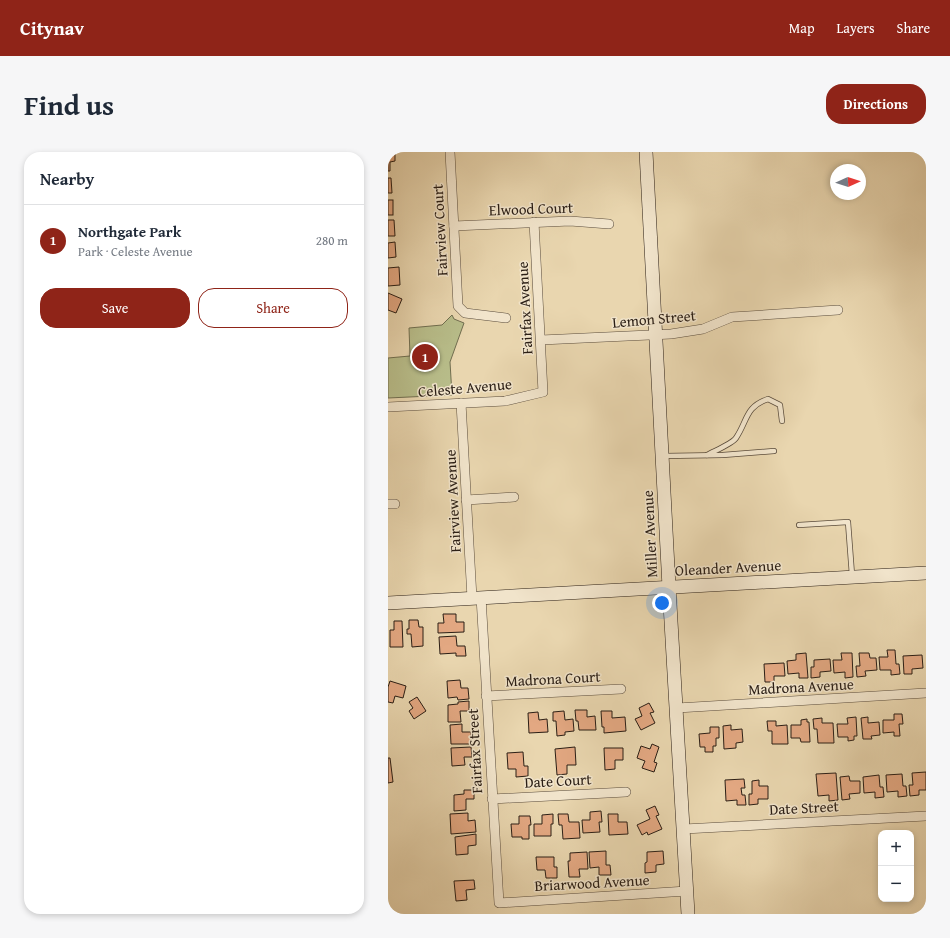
<!DOCTYPE html>
<meta charset="utf-8">
<style>
:root{--surface:#fff;--page:#f6f6f7;--text:#1f2937;--muted:#747a83;--line:#e0e1e3;--accent:#8f2418}
body{margin:0;font-family:"Gentium Book Plus",serif;background:var(--page);color:var(--text)}
.controls{position:absolute;right:12px;bottom:12px;display:grid;overflow:hidden;border-radius:8px;box-shadow:0 2px 6px #0003}
.controls button{width:36px;height:36px;display:grid;place-items:center;padding:0;border:0;border-bottom:1px solid var(--line);background:var(--surface);color:var(--text);font:20px sans-serif}
.compass{position:absolute;left:442px;top:12px;width:36px;height:36px;border-radius:50%;background:var(--surface);box-shadow:0 2px 6px #0003;rotate:87deg}
.you{position:absolute;left:274px;top:451px;width:14px;height:14px;margin:-10px;border:3px solid #fff;border-radius:50%;background:#1a73e8;box-shadow:0 0 0 6px #1a73e833}
.badge{display:grid;place-items:center;width:26px;height:26px;border-radius:50%;background:var(--accent);color:#fff;font-size:13px;font-weight:700}
.pin{position:absolute;translate:-50% -50%;border:2px solid #fff;box-shadow:0 1px 4px #0006}
.list{margin:0;padding:0;list-style:none}
h2{display:flex;justify-content:space-between;align-items:center;height:52px;margin:0;padding:0 16px;font-size:17px}
h2 small{font-size:13px;font-weight:400;color:var(--muted)}
.list li{display:grid;grid-template-columns:26px 1fr auto;gap:12px;align-items:center;box-sizing:border-box;height:72px;padding:0 16px;border-top:1px solid var(--line)}
.list b{display:block;font-size:15px;white-space:nowrap}
.list p{margin:0;font-size:13px;white-space:nowrap;color:var(--muted)}
.list em{font-size:13px;font-style:normal;color:var(--muted)}
.actions{display:flex;gap:8px;padding:12px 16px}
.actions a{flex:1;padding:9px 0;border:1px solid var(--accent);border-radius:16px;text-align:center;font-size:14px;color:var(--accent)}
.actions .main{background:var(--accent);color:#fff}
.map{position:relative;flex:none;width:538px;height:762px;overflow:hidden;border-radius:16px}
header{display:flex;align-items:center;gap:24px;box-sizing:border-box;height:56px;padding:0 20px;background:var(--accent);color:#fff}
header strong{font-size:19px}
nav{display:flex;gap:22px;margin-inline-start:auto;font-size:14px}
.intro{display:flex;align-items:center;justify-content:space-between;box-sizing:border-box;height:96px;padding:0 24px}
h1{margin:0;font-size:28px}
.button{padding:10px 18px;border-radius:16px;background:var(--accent);color:#fff;font-size:14px;font-weight:700}
main{display:flex;gap:24px;padding:0 24px}
aside{flex:1;background:var(--surface);border-radius:16px;box-shadow:0 2px 6px #0003}
.map>svg:first-child{display:block}
.green{fill:#b8bd8a;stroke:#716e50}
.building{fill:#e3a882;stroke:#2a1e15}
.lines{fill:none;stroke-linecap:round;stroke-linejoin:round}
.lane-casing{stroke:#5a4c3c;stroke-width:6}
.street-casing{stroke:#5a4c3c;stroke-width:10}
.secondary-casing{stroke:#2a1e15;stroke-width:14}
.lane{stroke:#f1e4cb;stroke-width:4.5}
.street{stroke:#f1e4cb;stroke-width:9}
.secondary{stroke:#f1e4cb;stroke-width:13}
.labels{text-anchor:middle;stroke-width:3;stroke-linejoin:round;paint-order:stroke}
.street-label{font-size:15px;fill:#2a1e15;stroke:#f1e4cb}
</style>
<header>
<strong>Citynav</strong>
<nav><a>Map</a><a>Layers</a><a>Share</a></nav>
</header>
<div class="intro"><h1>Find us</h1><a class="button">Directions</a></div>
<main>
<aside>
<h2>Nearby<small></small></h2>
<ul class="list">
<li><span class="badge">1</span><div><b>Northgate Park</b><p>Park · Celeste Avenue</p></div><em>280 m</em></li>
</ul>
<div class="actions"><a class="main">Save</a><a>Share</a></div>
</aside>
<div class="map">
<svg width="538" height="762" viewBox="0 0 538 762">
<rect width="100%" height="100%" fill="#e9d6af"/>
<filter id="stains"><feTurbulence type="fractalNoise" baseFrequency=".005" numOctaves="4"/><feColorMatrix values="0 0 0 0 .2 0 0 0 0 .09 0 0 0 0 .02 0 0 0 .5 -.17"/></filter>
<radialGradient id="worn" r=".72"><stop offset=".6" stop-color="#630" stop-opacity="0"/><stop offset="1" stop-color="#630" stop-opacity=".3"/></radialGradient>
<!-- green -->
<polygon class="green" points="64,163 66,167 76,171 62,210 64,243 0,246 0,206 22,204 21,176 54,173"/>
<!-- building -->
<g class="building">
<polygon points="7,0 7,9 2,10 2,19 0,19 0,1"/>
<polygon points="0,26 3,26 4,41 0,41"/>
<rect x="0" y="48" width="5" height="15"/>
<polygon points="0,68 6,68 7,84 0,84"/>
<polygon points="7,90 8,105 0,106 0,91"/>
<polygon points="11,115 12,133 0,134 0,116"/>
<polygon points="0,141 14,147 8,161 0,158"/>
<polygon points="55,462 68,462 68,470 76,470 76,480 50,481 50,471 56,471"/>
<polygon points="21,468 30,468 31,475 35,475 35,494 24,495 23,482 19,482 19,477 21,477"/>
<polygon points="6,469 14,469 15,495 2,495 2,478 6,478"/>
<polygon points="68,484 69,494 77,494 78,504 68,504 68,501 52,502 51,485"/>
<polygon points="499,498 507,498 508,512 511,512 512,522 503,523 503,518 492,518 491,505 500,505"/>
<polygon points="418,501 420,526 411,526 411,521 400,522 399,509 408,508 408,502"/>
<polygon points="453,501 464,501 465,525 457,526 457,520 446,521 445,508 454,508"/>
<polygon points="471,501 481,501 482,506 488,506 489,518 477,519 478,524 469,525 468,514 472,514"/>
<polygon points="534,503 535,516 524,517 524,522 516,522 515,504"/>
<polygon points="442,507 443,519 432,520 432,525 423,526 423,515 426,515 426,508"/>
<polygon points="396,511 397,524 386,524 386,530 377,530 376,512"/>
<polygon points="72,528 73,536 80,536 81,547 70,548 69,545 60,546 59,529"/>
<polygon points="2,529 18,534 15,546 7,544 5,551 0,550 0,535"/>
<polygon points="29,545 38,559 26,567 21,559 25,556 21,550"/>
<polygon points="81,549 81,559 72,559 73,570 60,570 60,553 70,552 70,550"/>
<polygon points="261,551 266,560 262,561 267,571 253,578 247,567 254,564 251,556"/>
<polygon points="187,558 199,558 199,565 207,564 208,578 191,578 190,569 188,569"/>
<polygon points="176,559 177,568 185,567 186,579 177,580 177,583 169,584 168,569 165,569 165,560"/>
<polygon points="213,559 224,559 224,566 237,565 238,579 216,581 216,575 214,575"/>
<polygon points="150,560 151,568 159,567 160,580 141,581 140,561"/>
<polygon points="506,562 514,562 515,572 511,572 512,584 506,584 506,580 495,581 495,568 506,568"/>
<polygon points="468,565 469,584 466,584 466,588 460,589 460,585 450,585 449,572 460,572 459,566"/>
<polygon points="480,565 480,571 491,570 492,583 483,584 484,587 475,587 473,566"/>
<polygon points="434,566 434,571 445,571 446,591 430,591 429,577 426,577 425,567"/>
<polygon points="419,567 419,570 421,570 422,590 413,590 412,586 403,586 403,573 413,573 413,568"/>
<polygon points="379,569 388,569 388,574 399,573 400,592 384,592 384,579 380,579"/>
<polygon points="74,572 74,580 83,580 83,592 63,592 62,573"/>
<polygon points="343,573 343,578 354,577 355,590 348,591 348,596 336,597 335,574"/>
<polygon points="322,575 331,575 331,586 328,586 328,594 325,594 325,600 317,600 317,595 312,595 311,582 322,581"/>
<polygon points="264,592 271,595 266,610 269,611 266,620 254,616 257,609 249,606 253,594 262,597"/>
<polygon points="83,595 84,605 76,605 77,613 64,614 63,596"/>
<polygon points="187,595 188,613 179,613 179,622 169,623 167,597"/>
<polygon points="216,596 235,596 235,608 227,608 227,617 217,618"/>
<polygon points="135,600 136,614 140,614 140,624 128,625 128,617 120,617 119,601"/>
<polygon points="0,606 2,606 5,630 0,631"/>
<polygon points="538,620 538,638 531,638 531,643 522,644 521,633 525,633 524,621"/>
<polygon points="448,621 450,648 441,649 441,643 430,644 428,622"/>
<polygon points="514,622 515,634 518,634 519,644 510,645 510,639 499,640 498,623"/>
<polygon points="491,623 492,635 495,635 496,645 487,646 487,640 476,641 475,625"/>
<polygon points="461,624 462,629 472,629 472,641 461,642 462,647 454,648 452,625"/>
<polygon points="356,627 357,636 353,636 354,643 357,643 358,653 349,653 349,648 338,649 337,628"/>
<polygon points="371,628 371,634 380,634 380,647 370,647 370,652 361,653 361,642 364,642 364,629"/>
<polygon points="76,638 86,638 86,647 78,647 78,658 66,659 66,643 76,642"/>
<polygon points="267,654 271,663 268,664 274,677 260,683 259,680 254,683 249,673 262,667 258,658"/>
<polygon points="213,659 214,670 211,670 212,680 195,681 194,668 202,668 202,660"/>
<polygon points="80,661 80,669 87,668 88,680 63,682 62,662"/>
<polygon points="165,662 165,672 163,672 163,684 146,684 146,672 154,672 154,663"/>
<polygon points="170,662 180,662 181,670 191,670 192,686 175,687 174,673 171,673"/>
<polygon points="220,662 230,662 230,670 239,670 240,682 221,683"/>
<polygon points="131,664 142,664 143,673 141,673 141,687 134,687 134,685 124,685 123,672 131,672"/>
<polygon points="88,682 88,693 80,694 80,702 68,703 67,685"/>
<polygon points="218,699 218,713 222,713 223,723 211,723 211,715 202,716 201,700"/>
<polygon points="275,699 276,712 268,713 268,720 257,721 257,711 259,710 259,700"/>
<polygon points="199,700 200,717 191,717 192,725 181,725 180,709 182,709 182,701"/>
<polygon points="148,705 166,705 166,715 169,715 169,726 158,726 157,718 149,718"/>
<polygon points="86,728 87,737 78,738 79,748 68,749 66,729"/>
</g>
<g class="lines">
<defs>
<g id="lane">
<path d="M319 303C326 299 344 292 348 286 360 268 357 255 380 247L392 253 394 269"/>
<polyline points="276,304 335,303 386,299"/>
<polyline points="411,373 460,370 464,423"/>
</g>
<g id="street">
<polyline points="62,0 70,154 77,161 118,166"/>
<polyline points="66,74 182,69 221,72"/>
<polyline points="153,188 283,182 315,177 344,165 450,158"/>
<polyline points="73,251 84,446"/>
<polyline points="0,255 117,249 155,240 146,70"/>
<polyline points="78,348 126,345"/>
<polyline points="0,352 7,352"/>
<polyline points="93,445 111,751 299,739"/>
<polyline points="98,544 233,537"/>
<polyline points="289,556 538,541"/>
<polyline points="104,647 238,640"/>
<polyline points="296,677 538,664"/>
</g>
<g id="secondary">
<polyline points="258,0 281,435 300,762"/>
<polyline points="0,451 538,421"/>
</g>
</defs>
<!-- lane casing -->
<use href="#lane" class="lane-casing"/>
<!-- street casing -->
<use href="#street" class="street-casing"/>
<!-- secondary casing -->
<use href="#secondary" class="secondary-casing"/>
<!-- lane -->
<use href="#lane" class="lane"/>
<!-- street -->
<use href="#street" class="street"/>
<!-- secondary -->
<use href="#secondary" class="secondary"/>
</g>
<g class="labels">
<!-- street labels -->
<g class="street-label">
<text transform="translate(143 57) rotate(-2)" y="5">Elwood Court</text>
<text transform="translate(52 78) rotate(-93)" y="5">Fairview Court</text>
<text transform="translate(137 156) rotate(-93)" y="5">Fairfax Avenue</text>
<text transform="translate(266 167) rotate(-5)" y="5">Lemon Street</text>
<text transform="translate(77 236) rotate(-5)" y="5">Celeste Avenue</text>
<text transform="translate(65 349) rotate(-93)" y="5">Fairview Avenue</text>
<text transform="translate(262 382) rotate(-93)" y="5">Miller Avenue</text>
<text transform="translate(340 416) rotate(-3)" y="5">Oleander Avenue</text>
<text transform="translate(165 527) rotate(-3)" y="5">Madrona Court</text>
<text transform="translate(413 535) rotate(-3)" y="5">Madrona Avenue</text>
<text transform="translate(87 599) rotate(-93)" y="5">Fairfax Street</text>
<text transform="translate(170 629) rotate(-3)" y="5">Date Court</text>
<text transform="translate(416 656) rotate(-3)" y="5">Date Street</text>
<text transform="translate(204 731) rotate(-3)" y="5">Briarwood Avenue</text>
</g>
</g>
<rect width="100%" height="100%" filter="url(#stains)"/>
<rect width="100%" height="100%" fill="url(#worn)"/>
</svg>
<div class="controls">
<button>+</button>
<button>−</button>
</div>
<svg class="compass" viewBox="-18 -18 36 36"><path d="M0-13l5 13h-10z" fill="#e53935"/><path d="M0 13l5-13h-10z" fill="#747a83"/></svg>
<div class="you"></div>
<div class="pin badge" style="left:37px;top:205px">1</div>
</div>
</main>
